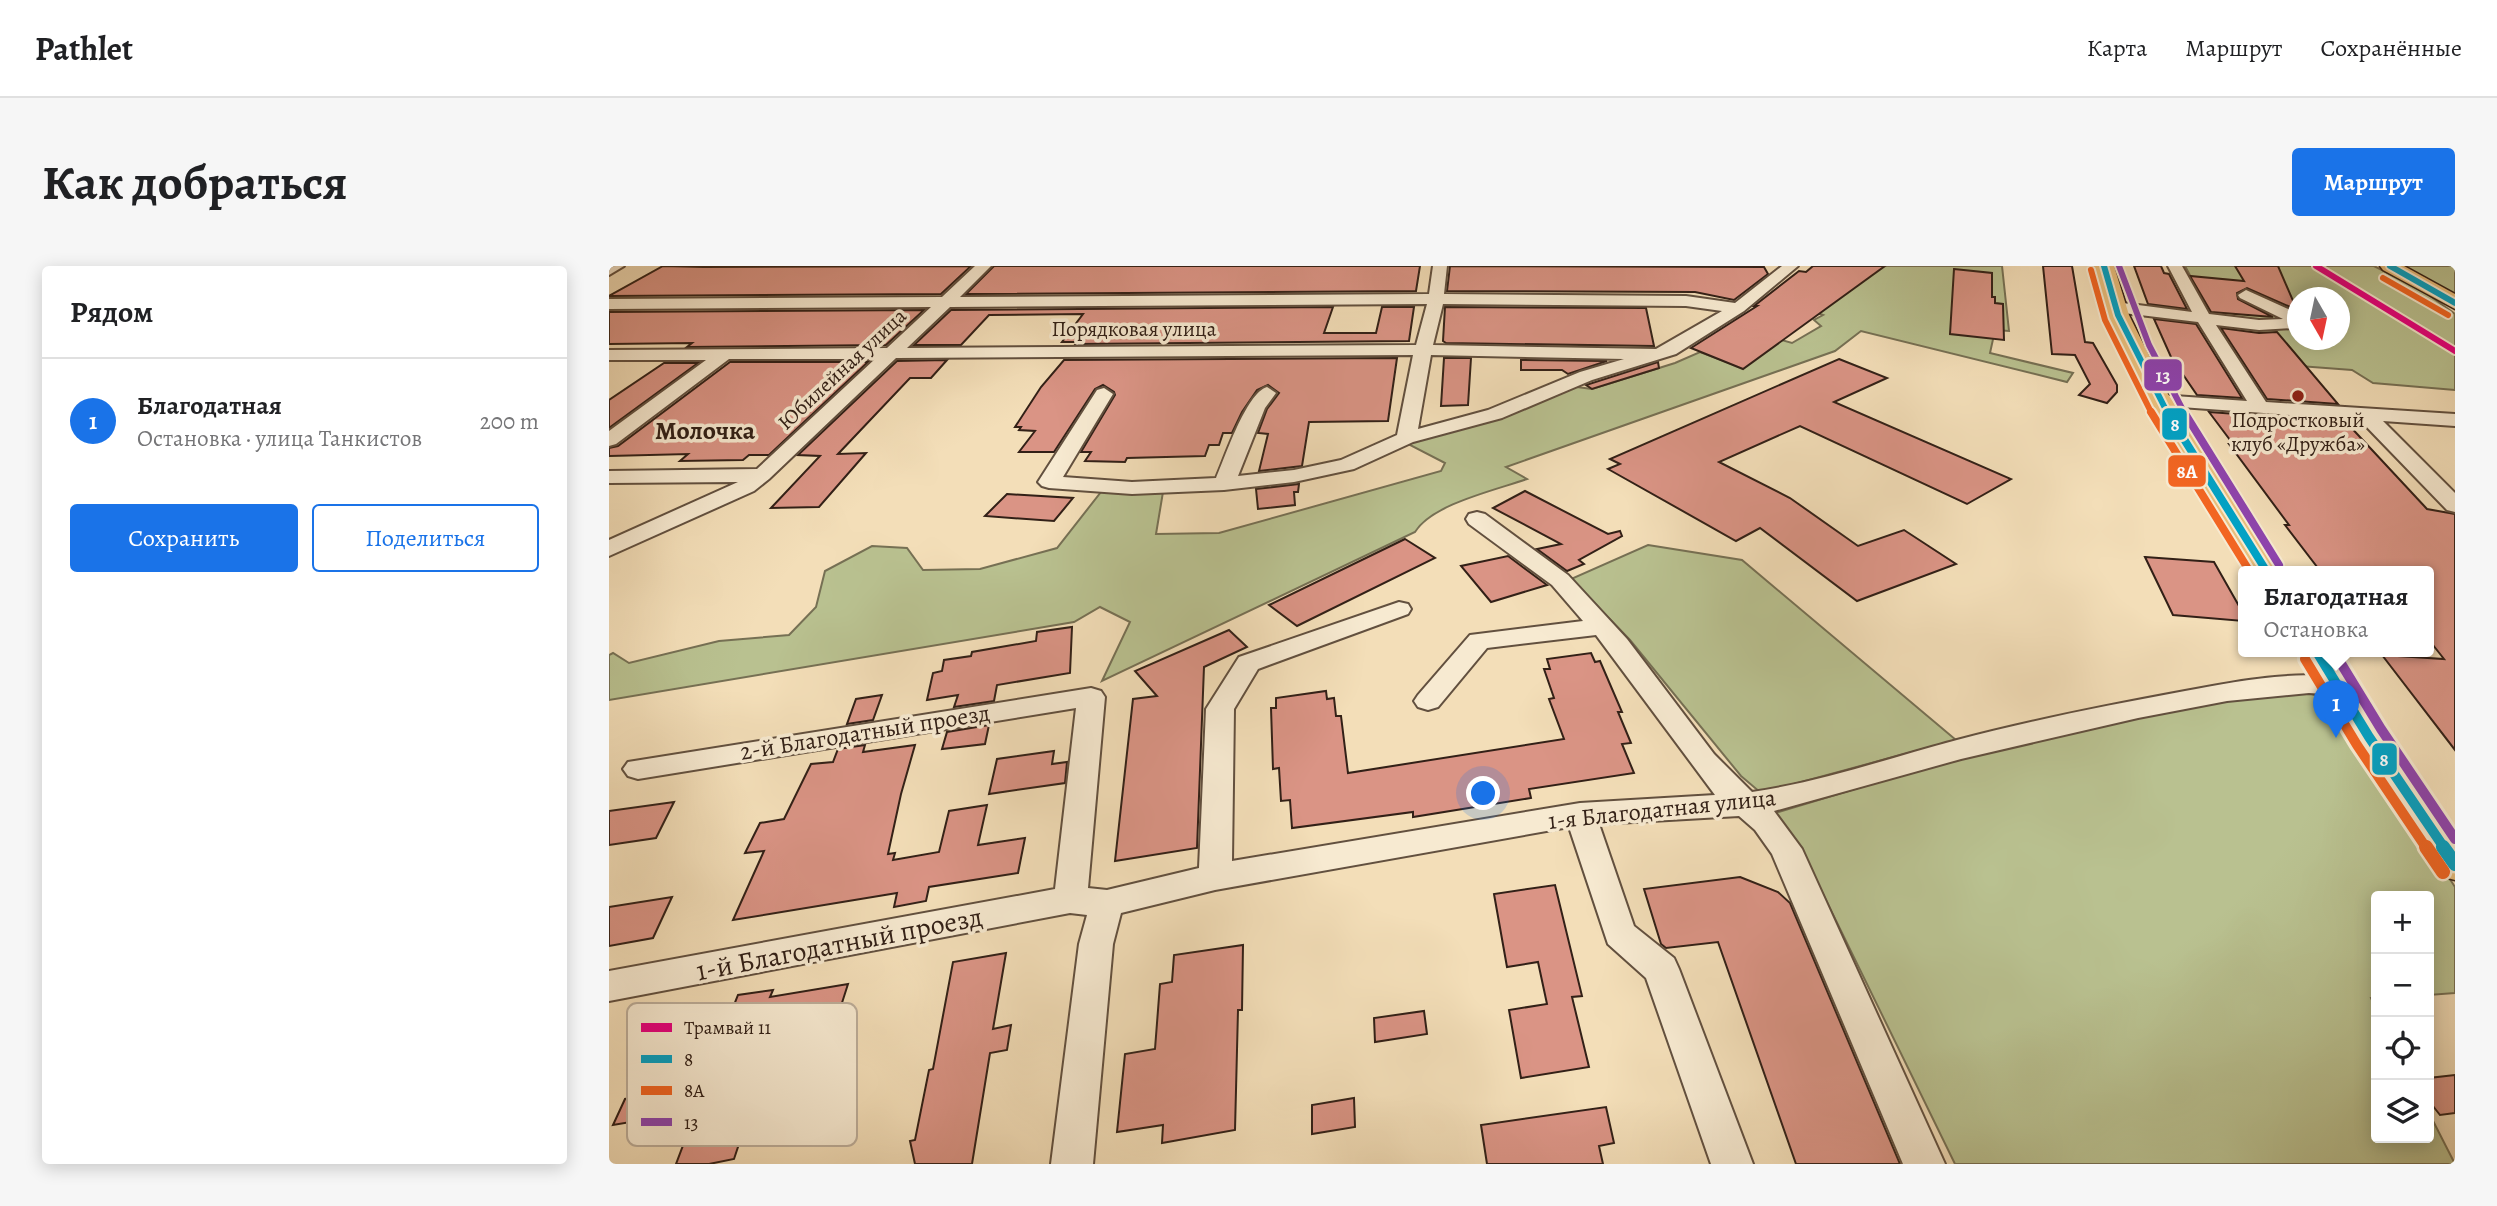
<!DOCTYPE html>
<html lang="ru">
<meta charset="utf-8">
<style>
:root{--surface:#fff;--page:#f6f6f6;--text:#202124;--muted:#757577;--line:#e0e0e0;--accent:#1a73e8}
body{margin:0;font-family:Alegreya,serif;background:var(--page);color:var(--text)}
.controls{position:absolute;right:21px;bottom:21px;display:grid;overflow:hidden;border-radius:7px;box-shadow:0 4px 18px #0003}
.controls button{width:63px;height:63px;display:grid;place-items:center;padding:0;border:0;border-bottom:2px solid var(--line);background:var(--surface);color:var(--text);font:35px sans-serif}
.compass{position:absolute;left:1678px;top:21px;width:63px;height:63px;border-radius:50%;background:var(--surface);box-shadow:0 4px 18px #0003;rotate:171deg}
.you{position:absolute;left:875px;top:528px;width:24px;height:24px;margin:-18px;border:5px solid #fff;border-radius:50%;background:#1a73e8;box-shadow:0 0 0 10px #1a73e833}
.badge{display:grid;place-items:center;width:46px;height:46px;border-radius:50%;background:var(--accent);color:#fff;font-size:23px;font-weight:700}
.pin{position:absolute;translate:-50% -58px;filter:drop-shadow(0 2px 4px #0008)}
.pin::after{content:'';position:absolute;top:37px;width:24px;height:21px;background:inherit;clip-path:polygon(0 0,100% 0,50% 100%)}
.popup{position:absolute;left:1629px;top:300px;width:196px;height:91px;box-sizing:border-box;display:grid;place-content:center;border-radius:7px;background:var(--surface);filter:drop-shadow(0 2px 5px #0005);font-size:23px;white-space:nowrap;color:var(--muted)}
.popup b{font-size:26px;color:var(--text)}
.popup::after{content:'';position:absolute;left:50%;top:100%;margin-left:-14px;border:14px solid transparent;border-top-color:var(--surface)}
.list{margin:0;padding:0;list-style:none}
h2{display:flex;justify-content:space-between;align-items:center;height:91px;margin:0;padding:0 28px;font-size:30px}
h2 small{font-size:23px;font-weight:400;color:var(--muted)}
.list li{display:grid;grid-template-columns:46px 1fr auto;gap:21px;align-items:center;box-sizing:border-box;height:126px;padding:0 28px;border-top:2px solid var(--line)}
.list b{display:block;font-size:26px;white-space:nowrap}
.list p{margin:0;font-size:23px;white-space:nowrap;color:var(--muted)}
.list em{font-size:23px;font-style:normal;color:var(--muted)}
.actions{display:flex;gap:14px;padding:21px 28px}
.actions a{flex:1;padding:16px 0;border:2px solid var(--accent);border-radius:7px;text-align:center;font-size:24px;color:var(--accent)}
.actions .main{background:var(--accent);color:#fff}
.icon{flex:none;width:38px;height:38px;fill:none;stroke:currentColor;stroke-width:2;stroke-linecap:round;stroke-linejoin:round}
.map{position:relative;flex:none;width:1846px;height:898px;overflow:hidden;border-radius:7px}
header{display:flex;align-items:center;gap:42px;box-sizing:border-box;height:98px;padding:0 35px;background:var(--surface);border-bottom:2px solid var(--line)}
header strong{font-size:33px}
nav{display:flex;gap:38px;margin-inline-start:auto;font-size:24px}
.intro{display:flex;align-items:center;justify-content:space-between;box-sizing:border-box;height:168px;padding:0 42px}
h1{margin:0;font-size:49px}
.button{padding:18px 32px;border-radius:7px;background:var(--accent);color:#fff;font-size:24px;font-weight:700}
main{display:flex;gap:42px;padding:0 42px}
aside{flex:1;background:var(--surface);border-radius:7px;box-shadow:0 4px 18px #0003}
.map>svg:first-child{display:block}
.green{fill:#b9c190;stroke:#767054;stroke-width:2;fill-rule:evenodd}
.building{fill:#da9485;stroke:#322017;stroke-width:2}
.lines{fill:none;stroke-linecap:round;stroke-linejoin:round}
.minor-casing{stroke:#62503f;stroke-width:4}
.major-casing{stroke:#322017;stroke-width:3}
.minor{fill:#f7ead1;fill-rule:evenodd}
.major{fill:#eabf7c;fill-rule:evenodd}
.bus-1-far3-casing{stroke:#f7ead1;stroke-width:10}
.bus-1-far2-casing{stroke:#f7ead1;stroke-width:12}
.bus-1-far1-casing{stroke:#f7ead1;stroke-width:16}
.bus-1-casing{stroke:#f7ead1;stroke-width:19}
.bus-2-far3-casing{stroke:#f7ead1;stroke-width:10}
.bus-2-far2-casing{stroke:#f7ead1;stroke-width:12}
.bus-2-far1-casing{stroke:#f7ead1;stroke-width:16}
.bus-2-casing{stroke:#f7ead1;stroke-width:19}
.bus-3-far2-casing{stroke:#f7ead1;stroke-width:10}
.bus-3-far1-casing{stroke:#f7ead1;stroke-width:12}
.bus-3-casing{stroke:#f7ead1;stroke-width:16}
.bus-1-far3{stroke:#02a2c5;stroke-width:6}
.bus-1-far2{stroke:#02a2c5;stroke-width:8}
.bus-1-far1{stroke:#02a2c5;stroke-width:10}
.bus-1{stroke:#02a2c5;stroke-width:14}
.bus-2-far3{stroke:#f26522;stroke-width:6}
.bus-2-far2{stroke:#f26522;stroke-width:8}
.bus-2-far1{stroke:#f26522;stroke-width:10}
.bus-2{stroke:#f26522;stroke-width:14}
.bus-3-far2{stroke:#8e44ad;stroke-width:6}
.bus-3-far1{stroke:#8e44ad;stroke-width:8}
.bus-3{stroke:#8e44ad;stroke-width:10}
.tram-1-casing{stroke:#f7ead1;stroke-width:10}
.tram-1{stroke:#e5007d;stroke-width:6}
.poi-dot{fill:#8f2418;stroke:#f7ead1;stroke-width:2.5}
.labels{text-anchor:middle;stroke-width:7;stroke-linejoin:round;paint-order:stroke}
.far-street-label{font-size:21px;fill:#322017;stroke:#f7ead1}
.far-poi-label{font-size:21px;fill:#322017;stroke:#f7ead1}
.street-label{font-size:24px;fill:#322017;stroke:#f7ead1}
.far-district-label{font-size:26px;font-weight:bold;fill:#322017;stroke:#f7ead1}
.near-street-label{font-size:28px;fill:#322017;stroke:#f7ead1}
.key{fill:#f7ead1;stroke:#bcad99;stroke-width:2}
.key-label{font-size:19px;fill:#322017}
.line-badge{stroke:#f7ead1;stroke-width:2.5}
.badge-label{font-size:19px;text-anchor:middle;font-weight:bold;fill:#fff}
</style>
<header>
<strong>Pathlet</strong>
<nav><a>Карта</a><a>Маршрут</a><a>Сохранённые</a></nav>
</header>
<div class="intro"><h1>Как добраться</h1><a class="button">Маршрут</a></div>
<main>
<aside>
<h2>Рядом<small></small></h2>
<ul class="list">
<li><span class="badge">1</span><div><b>Благодатная</b><p>Остановка · улица Танкистов</p></div><em>200 m</em></li>
</ul>
<div class="actions"><a class="main">Сохранить</a><a>Поделиться</a></div>
</aside>
<div class="map">
<svg width="1846" height="898" viewBox="0 0 1846 898">
<rect width="100%" height="100%" fill="#f3deb8"/>
<filter id="stains"><feTurbulence type="fractalNoise" baseFrequency=".00286" numOctaves="4"/><feColorMatrix values="0 0 0 0 .2 0 0 0 0 .09 0 0 0 0 .02 0 0 0 .5 -.17"/></filter>
<radialGradient id="worn" r=".72"><stop offset=".6" stop-color="#630" stop-opacity="0"/><stop offset="1" stop-color="#630" stop-opacity=".3"/></radialGradient>
<!-- green -->
<g class="green">
<path d="M1269 0H1393L1400 65 1386 64 1381 87 1464 107 1458 116 1252 65 1226 85 897 201 918 213C887 224 823 238 806 266L493 415 521 356 491 341 465 356 0 434V389L4 387 20 397 110 375 180 369 207 341 216 305 263 280 298 282 314 304 371 303 448 282 492 226H554L547 268 610 267 832 205 836 197 799 178 960 120 983 123 1066 97 1091 86 1123 98 1141 65 1183 77 1212 60 1205 54 1214 49 1208 47Z"/>
<path d="M1576 0H1765L1813 24 1846 48V124L1764 117 1743 104 1627 95ZM1688 32H1730V74H1688Z"/>
<polygon points="1790,0 1846,0 1846,30"/>
<polygon points="1039,279 1133,294 1347,474 1152,527 1132,510 1021,374 962,313"/>
<polygon points="1694,426 1719,432 1735,448 1846,621 1846,727 1820,729 1820,630 1767,630 1767,731 1762,732 1767,743 1767,872 1820,872 1820,847 1846,898 1346,898 1191,581 1166,547 1359,489 1614,433"/>
</g>
<!-- building -->
<g class="building">
<polygon points="54,0 94,1 362,0 332,28 0,30"/>
<polygon points="385,0 811,0 807,25 357,28"/>
<polygon points="841,0 1155,1 1159,8 1125,34 1086,26 838,25"/>
<polygon points="1204,0 1276,0 1134,103 1082,82 1148,40 1145,40 1190,5 1197,6"/>
<polygon points="1434,0 1463,0 1476,76 1484,77 1508,119 1508,126 1498,137 1470,129 1481,118 1466,89 1443,88"/>
<polygon points="1525,0 1552,0 1555,7 1560,8 1578,43 1539,38"/>
<polygon points="1626,0 1669,0 1688,44 1638,22 1628,27 1629,33 1664,51 1602,46 1581,10 1635,15"/>
<polygon points="1345,3 1383,7 1383,31 1386,31 1386,37 1394,38 1395,74 1341,68"/>
<polygon points="724,41 715,67 767,67 773,41 805,41 800,75 467,78 469,76 453,76 474,48 380,49 352,79 305,79 342,44"/>
<polygon points="836,41 1037,42 1045,80 837,77 834,75"/>
<polygon points="315,44 277,79 78,81 83,77 0,78 0,46"/>
<polygon points="1545,53 1587,58 1633,132 1588,129 1562,91"/>
<polygon points="1612,62 1650,67 1668,66 1729,138 1658,133"/>
<polygon points="788,92 779,155 700,156 693,200 650,205 659,168 649,167 658,143 670,127 659,119 648,124 633,146 623,167 614,167 610,179 600,179 596,190 518,192 516,196 476,195 482,186 472,186 506,129 505,126 494,119 486,123 445,186 410,186 426,165 410,164 412,161 406,161 432,121 455,94"/>
<polygon points="835,92 862,92 859,139 832,140"/>
<polygon points="1230,93 1278,112 1225,136 1402,213 1358,238 1191,160 1110,196 1181,232 1249,280 1295,264 1347,298 1248,335 1151,262 1127,275 999,203 1011,198 1001,193"/>
<polygon points="338,94 322,112 301,112 229,188 257,187 210,241 162,242 211,190 189,189 288,95"/>
<polygon points="912,94 998,95 959,108 953,104 912,104"/>
<polygon points="121,96 259,96 160,189 140,189 134,194 71,195 79,188 0,190 0,182 9,180"/>
<polygon points="1049,96 1050,102 983,123 977,119"/>
<polygon points="55,97 89,97 0,162 0,134"/>
<polygon points="1600,146 1737,156 1818,243 1846,248 1846,484 1773,389 1835,393 1820,374 1820,306 1712,306 1676,259 1680,259 1620,178 1624,178"/>
<polygon points="690,218 689,226 685,226 686,239 649,243 647,223"/>
<polygon points="916,225 999,268 1011,265 1013,270 970,294 975,298 958,305 928,283 952,278 884,242"/>
<polygon points="398,228 464,232 445,255 376,250"/>
<polygon points="796,273 826,292 688,360 660,339"/>
<polygon points="899,290 938,319 882,336 852,300"/>
<polygon points="1536,291 1605,296 1634,347 1634,355 1564,349"/>
<polygon points="463,361 461,407 388,419 385,435 345,441 349,429 318,434 324,407 333,405 335,394 362,390 363,386 427,375 428,366"/>
<polygon points="620,364 638,381 595,401 588,582 506,595 524,433 548,430 526,405"/>
<polygon points="982,387 986,396 991,395 1013,446 1009,446 1022,477 1013,478 1025,507 920,523 922,532 804,551 804,546 683,562 681,534 672,535 670,502 664,503 662,442 667,442 667,432 717,425 718,433 725,432 727,450 732,450 739,507 955,473 940,433 945,432 935,403 941,403 938,393"/>
<polygon points="273,429 264,454 238,458 247,433"/>
<polygon points="380,459 376,478 333,483 338,466"/>
<polygon points="256,479 254,486 306,479 292,528 279,588 286,587 284,594 330,586 340,545 378,539 369,579 416,572 409,607 320,621 317,635 285,641 288,627 124,654 155,585 136,587 151,557 175,553 202,498 224,496 229,483"/>
<polygon points="445,485 443,498 458,496 456,517 380,528 388,493"/>
<polygon points="65,536 47,572 0,579 0,545"/>
<polygon points="1131,611 1169,626 1181,637 1291,898 1187,898 1109,676 1057,682 1052,678 1035,623"/>
<polygon points="946,619 973,730 963,731 980,801 912,812 900,744 938,738 929,696 898,701 885,628"/>
<polygon points="63,631 44,672 0,680 0,641"/>
<polygon points="634,679 633,744 629,744 626,864 553,877 554,859 508,866 516,788 546,783 551,718 563,716 565,689"/>
<polygon points="397,687 384,763 402,759 398,784 381,787 363,898 306,898 301,875 306,874 320,804 324,803 344,696"/>
<polygon points="239,718 224,765 168,776 147,837 186,829 173,868 131,875 125,893 100,898 67,898 87,845 4,859 16,833 93,819 129,729 164,724 161,731"/>
<polygon points="815,745 818,768 766,776 765,752"/>
<polygon points="1846,809 1846,847 1831,849 1820,835 1820,812"/>
<polygon points="745,832 746,861 703,868 703,839"/>
<polygon points="997,841 1005,877 990,880 994,898 878,898 872,859"/>
</g>
<g class="lines">
<defs>
<g id="minor">
<polygon points="0,0 15,0 0,9"/>
<path d="M366 0H382L351 31 820 28 824 0H838L835 28 1077 30 1126 37 1173 0H1189L1135 45 1067 88 983 114 893 152 804 176 745 203 685 216 615 224 523 228 440 222 433 220 429 216 488 124 495 122 504 128 454 211 523 216 607 212C616 192 637 127 658 121L667 127 656 142 629 210 685 204 732 194 788 169 804 89 287 92 160 213 145 225 0 290V274L129 216 0 217V205L148 203 266 93H120L7 178 0 180V165L97 94H0V84L278 82 322 41 0 43V33L333 31ZM818 38 807 79 298 82 341 41ZM834 38 1077 40 1113 45 1047 83 824 79ZM822 89 1015 93 971 106 879 144 809 163Z"/>
<polygon points="1559,0 1573,0 1600,48 1650,54 1674,53 1631,32 1629,29 1637,24 1688,47 1688,61 1684,62 1650,64 1607,59 1657,136 1846,148 1846,160 1774,155 1846,227 1846,246 1838,244 1751,154 1544,139 1542,135 1551,129 1638,135 1589,56 1506,46 1498,41 1506,36 1583,46"/>
<path d="M868 246 876 248 959 309 1018 373 1105 488 1143 526C1212 516 1280 492 1348 474 1423 454 1500 439 1576 425 1622 416 1694 402 1739 414L1743 420 1739 426 1729 429 1700 427 1618 435 1529 452 1352 493 1165 545 1193 583 1336 898H1294L1163 588 1146 564 1130 550 990 558 1025 660 1065 692 1070 703 1144 898H1102L1037 712 999 678 960 561 606 624 512 647 504 678 484 898H442L470 678 478 649 461 647 0 735V705L446 623 467 442 29 513 19 510 14 503 19 496 482 422 492 425 496 431 479 622 498 624 590 602 597 443 630 391 790 336 799 338 802 343 799 348 649 403 625 443 623 595 971 537 1106 529 987 369 878 382 829 441 819 444 809 441 805 435 809 429 861 369 974 355 943 319 860 258 857 253 860 248Z"/>
</g>
<g id="major">
<polygon points="1485,0 1505,0 1520,49 1559,128 1673,306 1642,306 1535,128 1498,49"/>
<polygon points="1771,0 1795,0 1846,28 1846,43 1774,4"/>
<polygon points="1691,386 1725,386 1773,462 1846,565 1846,614 1831,610 1747,480"/>
</g>
</defs>
<!-- minor casing -->
<use href="#minor" class="minor-casing"/>
<!-- major casing -->
<use href="#major" class="major-casing"/>
<!-- minor -->
<use href="#minor" class="minor"/>
<!-- major -->
<use href="#major" class="major"/>
<defs>
<g id="bus-1-far3">
<polyline points="1495,0 1509,49 1559,148"/>
<polyline points="1781,0 1846,37"/>
</g>
<polyline id="bus-1-far2" points="1558,146 1658,306"/>
<polyline id="bus-1-far1" points="1708,386 1760,471 1836,583"/>
<polyline id="bus-1" points="1834,581 1846,598"/>
<g id="bus-2-far3">
<polyline points="1482,4 1496,54 1543,148"/>
<polyline points="1774,12 1839,49"/>
</g>
<polyline id="bus-2-far2" points="1542,146 1641,306"/>
<polyline id="bus-2-far1" points="1696,393 1748,479 1818,583"/>
<polyline id="bus-2" points="1817,581 1834,606"/>
<polyline id="bus-3-far2" points="1510,0 1540,79 1576,148"/>
<polyline id="bus-3-far1" points="1575,146 1670,299"/>
<polyline id="bus-3" points="1725,386 1772,463 1846,573"/>
</defs>
<!-- bus-1-far3 casing -->
<use href="#bus-1-far3" class="bus-1-far3-casing"/>
<!-- bus-1-far2 casing -->
<use href="#bus-1-far2" class="bus-1-far2-casing"/>
<!-- bus-1-far1 casing -->
<use href="#bus-1-far1" class="bus-1-far1-casing"/>
<!-- bus-1 casing -->
<use href="#bus-1" class="bus-1-casing"/>
<!-- bus-2-far3 casing -->
<use href="#bus-2-far3" class="bus-2-far3-casing"/>
<!-- bus-2-far2 casing -->
<use href="#bus-2-far2" class="bus-2-far2-casing"/>
<!-- bus-2-far1 casing -->
<use href="#bus-2-far1" class="bus-2-far1-casing"/>
<!-- bus-2 casing -->
<use href="#bus-2" class="bus-2-casing"/>
<!-- bus-3-far2 casing -->
<use href="#bus-3-far2" class="bus-3-far2-casing"/>
<!-- bus-3-far1 casing -->
<use href="#bus-3-far1" class="bus-3-far1-casing"/>
<!-- bus-3 casing -->
<use href="#bus-3" class="bus-3-casing"/>
<!-- bus-1-far3 -->
<use href="#bus-1-far3" class="bus-1-far3"/>
<!-- bus-1-far2 -->
<use href="#bus-1-far2" class="bus-1-far2"/>
<!-- bus-1-far1 -->
<use href="#bus-1-far1" class="bus-1-far1"/>
<!-- bus-1 -->
<use href="#bus-1" class="bus-1"/>
<!-- bus-2-far3 -->
<use href="#bus-2-far3" class="bus-2-far3"/>
<!-- bus-2-far2 -->
<use href="#bus-2-far2" class="bus-2-far2"/>
<!-- bus-2-far1 -->
<use href="#bus-2-far1" class="bus-2-far1"/>
<!-- bus-2 -->
<use href="#bus-2" class="bus-2"/>
<!-- bus-3-far2 -->
<use href="#bus-3-far2" class="bus-3-far2"/>
<!-- bus-3-far1 -->
<use href="#bus-3-far1" class="bus-3-far1"/>
<!-- bus-3 -->
<use href="#bus-3" class="bus-3"/>
<defs>
<polyline id="tram-1" points="1707,0 1846,85"/>
</defs>
<!-- tram-1 casing -->
<use href="#tram-1" class="tram-1-casing"/>
<!-- tram-1 -->
<use href="#tram-1" class="tram-1"/>
</g>
<!-- markers -->
<circle class="poi-dot" cx="1689" cy="130" r="7"/>
<g class="labels">
<!-- far-street labels -->
<g class="far-street-label">
<text x="525" y="70">Порядковая улица</text>
<text transform="translate(233 103) rotate(-43)" y="7">Юбилейная улица</text>
</g>
<!-- far-poi labels -->
<g class="far-poi-label">
<text x="1689" y="161">Подростковый<tspan x="1689" dy="24">клуб «Дружба»</tspan></text>
</g>
<!-- street labels -->
<g class="street-label">
<text transform="translate(256 466) rotate(-9)" y="8">2-й Благодатный проезд</text>
<text transform="translate(1053 543) rotate(-6)" y="8">1-я Благодатная улица</text>
</g>
<!-- far-district labels -->
<g class="far-district-label">
<text x="96" y="173">Молочка</text>
</g>
<!-- near-street labels -->
<g class="near-street-label">
<text transform="translate(230 677) rotate(-11)" y="10">1-й Благодатный проезд</text>
</g>
</g>
<!-- legend -->
<rect x="18" y="737" width="230" height="143" rx="10" class="key"/>
<rect x="32" y="757" width="31" height="9" fill="#e5007d"/>
<rect x="32" y="789" width="31" height="8" fill="#02a2c5"/>
<rect x="32" y="820" width="31" height="9" fill="#f26522"/>
<rect x="32" y="852" width="31" height="8" fill="#8e44ad"/>
<g class="key-label">
<text x="75" y="768">Трамвай 11</text>
<text x="75" y="800">8</text>
<text x="75" y="831">8А</text>
<text x="75" y="863">13</text>
</g>
<g class="line-badge">
<rect x="1534" y="92" width="40" height="34" rx="7" fill="#8e44ad"/>
<rect x="1552" y="141" width="27" height="34" rx="7" fill="#02a2c5"/>
<rect x="1558" y="188" width="40" height="34" rx="7" fill="#f26522"/>
<rect x="1762" y="476" width="27" height="34" rx="7" fill="#02a2c5"/>
</g>
<g class="badge-label">
<text x="1554" y="116">13</text>
<text x="1566" y="165">8</text>
<text x="1578" y="212">8А</text>
<text x="1775" y="500">8</text>
</g>
<rect width="100%" height="100%" filter="url(#stains)"/>
<rect width="100%" height="100%" fill="url(#worn)"/>
</svg>
<div class="controls">
<button>+</button>
<button>−</button>
<button><svg class="icon" aria-label="locate" viewBox="0 0 24 24"><circle cx="12" cy="12" r="6"/><path d="M12 2v4M12 18v4M2 12h4M18 12h4"/></svg></button>
<button><svg class="icon" aria-label="layers" viewBox="0 0 24 24"><path d="M12 4l9 5-9 5-9-5zM3 14l9 5 9-5"/></svg></button>
</div>
<svg class="compass" viewBox="-18 -18 36 36"><path d="M0-13l5 13h-10z" fill="#e53935"/><path d="M0 13l5-13h-10z" fill="#757577"/></svg>
<div class="you"></div>
<div class="pin badge" style="left:1727px;top:472px">1</div>
<div class="popup"><b>Благодатная</b>Остановка</div>
</div>
</main>
